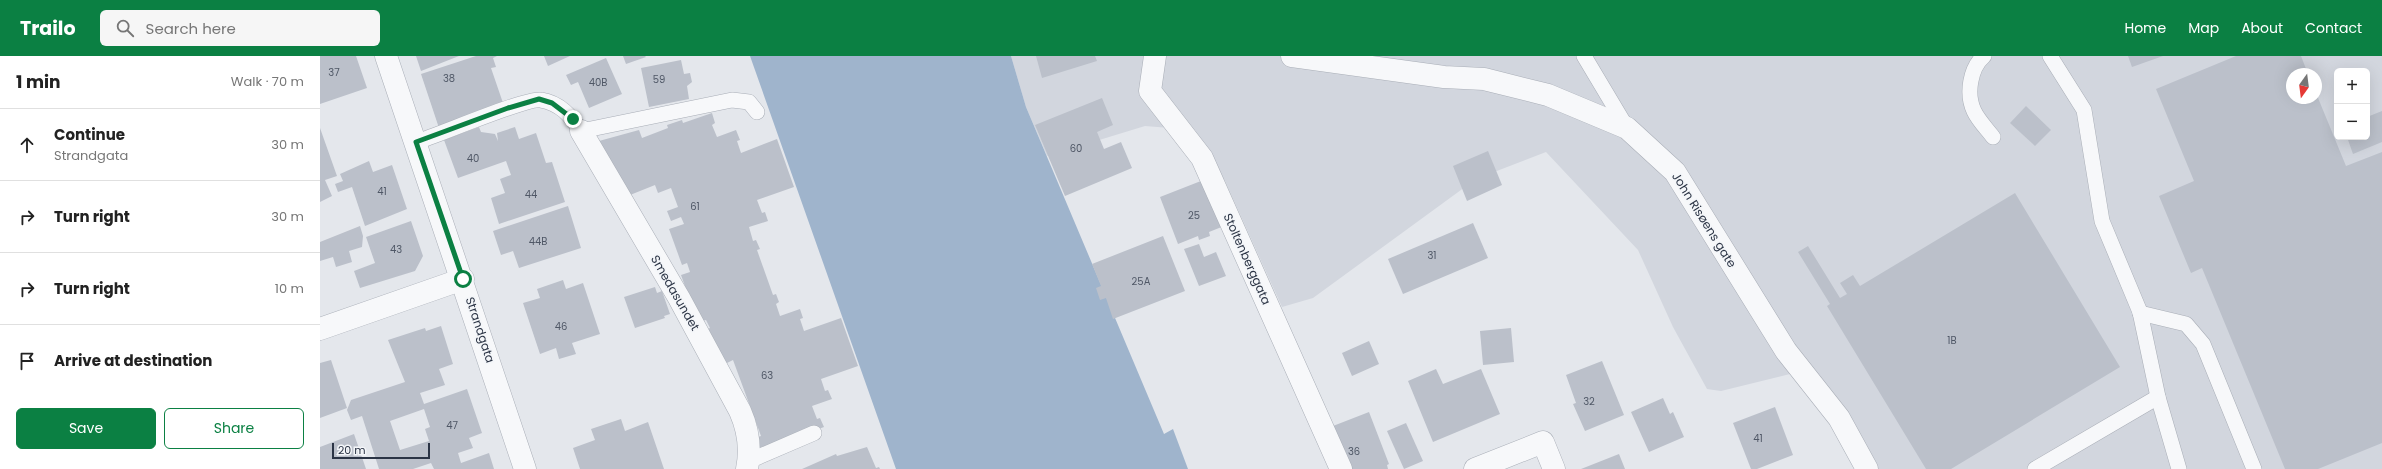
<!DOCTYPE html>
<meta charset="utf-8">
<style>
:root{--surface:#fff;--page:#f6f6f6;--text:#222;--muted:#767676;--line:#e0e0e0;--accent:#0b8043}
body{margin:0;font-family:Poppins,sans-serif;background:var(--page);color:var(--text)}
.controls{position:absolute;right:12px;top:12px;display:grid;overflow:hidden;border-radius:6px;box-shadow:0 4px 16px #0002}
.controls button{width:36px;height:36px;display:grid;place-items:center;padding:0;border:0;border-bottom:1px solid var(--line);background:var(--surface);color:var(--text);font:20px sans-serif}
.compass{position:absolute;left:1966px;top:12px;width:36px;height:36px;border-radius:50%;background:var(--surface);box-shadow:0 4px 16px #0002;rotate:194deg}
.scale{position:absolute;left:12px;bottom:10px;width:98px;box-sizing:border-box;padding-left:4px;border:2px solid #2b3445;border-top:0;font-size:11px;line-height:14px;white-space:nowrap;color:#2b3445;-webkit-text-stroke:3px #f4f6f9;paint-order:stroke}
.stop{position:absolute;width:12px;height:12px;margin:-9px;border:3px solid #0b8043;border-radius:50%;background:#fff}
.stop.end{background:#0b8043;border-color:#fff;box-shadow:0 1px 4px #0008}
.list{margin:0;padding:0;list-style:none}
h2{display:flex;justify-content:space-between;align-items:center;height:52px;margin:0;padding:0 16px;font-size:17px}
h2 small{font-size:13px;font-weight:400;color:var(--muted)}
.list li{display:grid;grid-template-columns:26px 1fr auto;gap:12px;align-items:center;box-sizing:border-box;height:72px;padding:0 16px;border-top:1px solid var(--line)}
.list b{display:block;font-size:15px;white-space:nowrap}
.list p{margin:0;font-size:13px;white-space:nowrap;color:var(--muted)}
.list em{font-size:13px;font-style:normal;color:var(--muted)}
.actions{display:flex;gap:8px;padding:12px 16px}
.actions a{flex:1;padding:9px 0;border:1px solid var(--accent);border-radius:6px;text-align:center;font-size:14px;color:var(--accent)}
.actions .main{background:var(--accent);color:#fff}
.icon{flex:none;width:22px;height:22px;fill:none;stroke:currentColor;stroke-width:2;stroke-linecap:round;stroke-linejoin:round}
.map{position:relative;flex:none;width:2062px;height:413px;overflow:hidden}
header{display:flex;align-items:center;gap:24px;box-sizing:border-box;height:56px;padding:0 20px;background:var(--accent);color:#fff}
header strong{font-size:19px}
nav{display:flex;gap:22px;margin-inline-start:auto;font-size:14px}
.search{width:280px;height:36px;background:var(--page);display:flex;align-items:center;gap:10px;box-sizing:border-box;padding:0 14px;border-radius:6px;color:var(--muted);font-size:15px}
main{display:flex}
aside{flex:1;background:var(--surface)}
.map>svg:first-child{display:block}
.built{fill:#d2d6de;fill-rule:evenodd}
.water{fill:#9fb4cc}
.building{fill:#bbc0ca;fill-rule:evenodd}
.lines{fill:none;stroke-linecap:round;stroke-linejoin:round}
.service-casing{stroke:#a9aeb7;stroke-width:16}
.minor-casing{stroke:#a9aeb7;stroke-width:23}
.tertiary-casing{stroke:#a9aeb7;stroke-width:23}
.service{stroke:#f7f8fa;stroke-width:15}
.minor{stroke:#f7f8fa;stroke-width:22}
.tertiary{stroke:#f7f8fa;stroke-width:22}
.route{stroke:#0b8043;stroke-width:5}
.labels{text-anchor:middle;stroke-width:3.5;stroke-linejoin:round;paint-order:stroke}
.number-label{font-size:10px;fill:#4f5766}
.street-label{font-size:12px;fill:#2b3445;stroke:#f4f6f9}
</style>
<header>
<strong>Trailo</strong>
<div class="search"><svg class="icon" aria-label="search" viewBox="0 0 24 24"><circle cx="10" cy="10" r="6"/><path d="M15 15l6 6"/></svg>Search here</div>
<nav><a>Home</a><a>Map</a><a>About</a><a>Contact</a></nav>
</header>
<main>
<aside>
<h2>1 min<small>Walk · 70 m</small></h2>
<ul class="list">
<li><svg class="icon" aria-label="ahead" viewBox="0 0 24 24"><path d="M12 20V5M6 11l6-6 6 6"/></svg><div><b>Continue</b><p>Strandgata</p></div><em>30 m</em></li>
<li><svg class="icon" aria-label="right" viewBox="0 0 24 24"><path d="M7 20v-9h11M14 6l5 5-5 5"/></svg><div><b>Turn right</b></div><em>30 m</em></li>
<li><svg class="icon" aria-label="right" viewBox="0 0 24 24"><path d="M7 20v-9h11M14 6l5 5-5 5"/></svg><div><b>Turn right</b></div><em>10 m</em></li>
<li><svg class="icon" aria-label="arrive" viewBox="0 0 24 24"><path d="M6 21V4h12l-3 4 3 4H6"/></svg><div><b>Arrive at destination</b></div></li>
</ul>
<div class="actions"><a class="main">Save</a><a>Share</a></div>
</aside>
<div class="map">
<svg width="2062" height="413" viewBox="0 0 2062 413">
<rect width="100%" height="100%" fill="#e4e7ec"/>
<!-- built -->
<path class="built" d="M691 0H2062V413H1544L1492 332 1470 318 1401 335 1387 333 1353 271 1318 194 1226 96 1156 123 993 242 962 251 905 125 875 74 825 70 727 100 706 51ZM2017 15H2047V81H2017ZM1972 18H1996V42H1972Z"/>
<!-- water -->
<polygon class="water" points="430,0 691,0 706,51 844,378 853,373 868,413 576,413"/>
<!-- building -->
<g class="building">
<polygon points="0,0 36,0 47,32 0,48"/>
<polygon points="96,0 139,0 101,15"/>
<polygon points="156,0 177,0 173,2 176,11 171,12 183,47 119,72 101,18"/>
<polygon points="224,0 250,0 228,10"/>
<polygon points="303,0 325,0 326,1 306,8"/>
<polygon points="716,0 775,0 777,5 722,22"/>
<polygon points="1808,0 1843,0 1812,11"/>
<polygon points="1916,0 1981,0 1988,18 1972,18 1972,42 1996,42 1996,37 2026,110 2062,96 2062,387 1998,413 1965,413 1882,212 1871,217 1839,140 1874,125 1836,33"/>
<polygon points="286,2 302,38 269,52 258,26 251,29 246,19"/>
<polygon points="361,4 364,18 370,17 372,26 367,30 369,43 329,51 321,12"/>
<polygon points="782,42 793,69 777,76 784,93 801,86 812,112 745,140 715,69"/>
<polygon points="1706,50 1731,74 1715,90 1690,67"/>
<polygon points="2062,55 2062,86 2033,98 2027,81 2047,81 2047,61"/>
<polygon points="392,57 395,67 392,69 397,81 416,74 420,84 417,85 421,97 457,83 474,131 437,144 442,157 445,156 448,165 429,171 433,185 436,184 440,193 437,194 453,239 456,238 459,246 456,248 460,260 480,253 483,262 480,263 484,275 521,262 538,310 501,323 505,335 508,334 512,343 492,350 497,363 500,362 504,371 440,394 435,382 441,380 413,304 405,308 388,273 390,272 386,264 378,266 361,219 370,216 367,207 362,209 349,173 364,168 361,161 351,165 347,155 358,151 351,132 338,137 335,129 310,139 279,85 319,74 322,82 348,72 347,69 362,64 363,67"/>
<polygon points="159,71 161,76 175,78 178,85 177,77 195,71 199,83 216,77 226,107 232,106 245,146 179,168 171,142 185,137 180,123 191,119 186,105 138,122 124,84"/>
<polygon points="0,72 17,120 5,124 12,140 0,146"/>
<polygon points="1168,95 1182,129 1147,145 1133,110"/>
<polygon points="49,105 53,116 72,109 87,153 45,170 32,131 18,136 15,128 23,125 20,118"/>
<polygon points="886,123 904,170 889,176 890,180 879,184 878,180 858,188 840,141"/>
<polygon points="1695,137 1800,311 1631,413 1606,413 1507,250 1510,248 1478,196 1488,190 1520,242 1527,238 1520,227 1533,219 1540,230"/>
<polygon points="248,150 261,192 199,212 193,195 181,199 173,175"/>
<polygon points="91,165 103,200 95,215 40,232 34,215 55,207 46,181"/>
<polygon points="1153,167 1168,202 1083,238 1068,203"/>
<polygon points="40,170 43,180 42,191 29,195 32,206 16,211 13,201 0,205 0,186"/>
<polygon points="843,180 865,235 793,263 786,242 780,244 776,232 781,230 772,208"/>
<polygon points="879,188 884,201 896,196 906,220 879,230 864,193"/>
<polygon points="243,224 246,233 263,227 280,278 252,287 256,298 239,303 236,292 220,298 203,247 220,242 217,233"/>
<polygon points="335,231 337,237 342,235 350,258 344,260 345,262 315,272 304,241"/>
<path d="M121 270 133 308 119 313 125 329 100 337 104 348 147 333 162 377 149 382 153 392 138 397 141 407 169 397 174 413H114L111 407 93 413H59L42 360 31 364 27 354 31 344 85 326 68 284 105 272 106 275ZM104 353 110 371 105 373 109 385 80 394 70 365Z"/>
<polygon points="1191,272 1194,306 1163,309 1160,275"/>
<polygon points="1049,285 1059,308 1032,320 1022,297"/>
<polygon points="11,304 27,352 0,362 0,307"/>
<polygon points="1282,305 1304,359 1265,375 1253,348 1256,347 1246,319"/>
<polygon points="1116,313 1123,328 1161,313 1180,358 1113,386 1088,325"/>
<polygon points="1343,342 1350,358 1353,356 1364,381 1329,396 1311,356"/>
<polygon points="1455,351 1473,399 1437,413 1431,413 1413,367"/>
<polygon points="1049,356 1069,408 1067,409 1068,413 1030,413 1013,370"/>
<polygon points="301,363 305,375 328,366 344,413 260,413 253,392 275,384 271,373"/>
<polygon points="1086,367 1103,405 1084,413 1067,375"/>
<polygon points="34,378 46,413 0,413 0,391"/>
<polygon points="547,391 556,412 559,411 560,413 482,413 516,398 517,400"/>
<polygon points="1299,398 1305,413 1261,413"/>
</g>
<g class="lines">
<defs>
<g id="service">
<polyline points="1264,0 1307,72"/>
<path d="M1664 0C1650 12 1646 38 1654 55 1658 64 1667 73 1673 81"/>
<polyline points="1730,0 1764,54 1782,165 1820,256 1838,341 1859,413"/>
<path d="M96 86C117 80 207 41 221 44 240 47 251 60 261 75L412 44 429 46 437 56"/>
<polyline points="1820,257 1866,268 1883,288 1934,413"/>
<polyline points="429,405 494,377"/>
<polyline points="1715,413 1838,341"/>
</g>
<g id="minor">
<polyline points="835,0 830,35 882,102 1021,413"/>
<polyline points="972,0 1124,21 1164,23 1228,39 1307,72 1355,116 1466,295 1519,362 1547,413"/>
<path d="M261 75 359 242 420 355C428 373 431 393 427 413"/>
<polyline points="0,273 143,223"/>
<polyline points="1155,413 1223,386 1234,413"/>
</g>
<polyline id="tertiary" points="66,0 205,413"/>
</defs>
<!-- service casing -->
<use href="#service" class="service-casing"/>
<!-- minor casing -->
<use href="#minor" class="minor-casing"/>
<!-- tertiary casing -->
<use href="#tertiary" class="tertiary-casing"/>
<!-- service -->
<use href="#service" class="service"/>
<!-- minor -->
<use href="#minor" class="minor"/>
<!-- tertiary -->
<use href="#tertiary" class="tertiary"/>
</g>
<g class="lines">
<!-- route -->
<polyline class="route" points="143,223 96,86 188,52 219,43 232,47 253,63"/>
</g>
<g class="labels">
<!-- number labels -->
<g class="number-label">
<text x="14" y="20">37</text>
<text x="129" y="26">38</text>
<text x="339" y="27">59</text>
<text x="278" y="30">40B</text>
<text x="756" y="96">60</text>
<text x="153" y="106">40</text>
<text x="62" y="139">41</text>
<text x="211" y="142">44</text>
<text x="375" y="154">61</text>
<text x="874" y="163">25</text>
<text x="218" y="189">44B</text>
<text x="76" y="197">43</text>
<text x="1112" y="203">31</text>
<text x="821" y="229">25A</text>
<text x="241" y="274">46</text>
<text x="1632" y="288">1B</text>
<text x="447" y="323">63</text>
<text x="1269" y="349">32</text>
<text x="132" y="373">47</text>
<text x="1438" y="386">41</text>
<text x="1034" y="399">36</text>
</g>
<!-- street labels -->
<g class="street-label">
<text transform="translate(1384 164) rotate(58)" y="4">John Risøens gate</text>
<text transform="translate(927 203) rotate(66)" y="4">Stoltenberggata</text>
<text transform="translate(355 237) rotate(60)" y="4">Smedasundet</text>
<text transform="translate(160 274) rotate(72)" y="4">Strandgata</text>
</g>
</g>
</svg>
<div class="controls">
<button>+</button>
<button>−</button>
</div>
<svg class="compass" viewBox="-18 -18 36 36"><path d="M0-13l5 13h-10z" fill="#e53935"/><path d="M0 13l5-13h-10z" fill="#767676"/></svg>
<div class="scale">20 m</div>
<div class="stop" style="left:143px;top:223px"></div>
<div class="stop end" style="left:253px;top:63px"></div>
</div>
</main>
